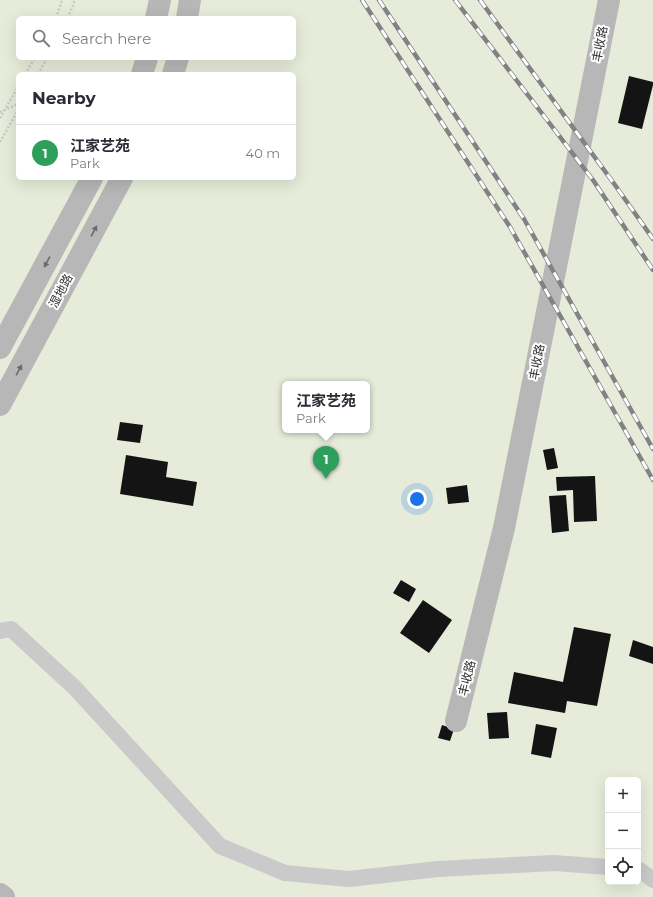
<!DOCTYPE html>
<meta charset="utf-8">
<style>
:root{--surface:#fff;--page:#f2f2f3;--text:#2b2b33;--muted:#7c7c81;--line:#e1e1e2;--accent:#f12354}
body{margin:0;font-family:Montserrat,"Noto Sans SC",sans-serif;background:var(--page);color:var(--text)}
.controls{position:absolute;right:12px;bottom:12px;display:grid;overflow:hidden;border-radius:6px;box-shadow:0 4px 16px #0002}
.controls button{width:36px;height:36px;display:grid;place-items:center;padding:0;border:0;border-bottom:1px solid var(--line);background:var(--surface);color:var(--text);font:20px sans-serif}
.you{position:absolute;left:417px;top:499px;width:14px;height:14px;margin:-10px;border:3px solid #fff;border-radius:50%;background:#1a73e8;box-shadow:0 0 0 6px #1a73e833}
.badge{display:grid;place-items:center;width:26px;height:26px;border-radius:50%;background:var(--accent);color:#fff;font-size:13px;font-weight:700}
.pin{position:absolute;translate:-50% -33px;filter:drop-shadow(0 1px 2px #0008)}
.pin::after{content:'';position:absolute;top:21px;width:14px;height:12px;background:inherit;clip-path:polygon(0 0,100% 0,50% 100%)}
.popup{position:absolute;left:282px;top:381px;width:88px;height:52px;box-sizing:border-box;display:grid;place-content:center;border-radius:6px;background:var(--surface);filter:drop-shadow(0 1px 3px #0005);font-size:13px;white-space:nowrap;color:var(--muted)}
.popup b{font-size:15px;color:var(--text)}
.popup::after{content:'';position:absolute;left:50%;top:100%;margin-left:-8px;border:8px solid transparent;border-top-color:var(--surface)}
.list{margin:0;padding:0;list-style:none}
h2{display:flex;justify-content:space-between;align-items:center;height:52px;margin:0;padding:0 16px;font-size:17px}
h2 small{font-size:13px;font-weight:400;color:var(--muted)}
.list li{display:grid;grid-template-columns:26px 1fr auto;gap:12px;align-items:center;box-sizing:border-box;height:56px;padding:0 16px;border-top:1px solid var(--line)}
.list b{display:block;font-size:15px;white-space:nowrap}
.list p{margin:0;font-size:13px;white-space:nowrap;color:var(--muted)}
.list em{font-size:13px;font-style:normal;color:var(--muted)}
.icon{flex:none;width:22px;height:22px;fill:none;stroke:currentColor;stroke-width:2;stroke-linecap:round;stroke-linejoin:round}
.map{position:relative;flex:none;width:653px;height:897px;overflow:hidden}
.search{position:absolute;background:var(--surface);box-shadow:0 4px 16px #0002;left:16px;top:16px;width:280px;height:44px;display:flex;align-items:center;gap:10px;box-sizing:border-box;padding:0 14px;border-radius:6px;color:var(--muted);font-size:15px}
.panel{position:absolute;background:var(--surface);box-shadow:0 4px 16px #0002;left:16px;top:72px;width:280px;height:108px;border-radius:6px}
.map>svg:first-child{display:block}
.green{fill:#e6ecd9;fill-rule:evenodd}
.building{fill:#141414}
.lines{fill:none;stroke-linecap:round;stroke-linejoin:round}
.path{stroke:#cacaca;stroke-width:2.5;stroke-dasharray:2 2;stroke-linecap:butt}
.street{stroke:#cacaca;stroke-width:16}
.secondary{stroke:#b7b7b7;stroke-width:22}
.rail-casing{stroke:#828282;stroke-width:4.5}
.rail{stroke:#fff;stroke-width:3;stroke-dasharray:9;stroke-linecap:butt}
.oneway{fill:#6b6b6b}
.labels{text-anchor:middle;stroke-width:4;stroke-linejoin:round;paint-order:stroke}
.street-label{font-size:12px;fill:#2d2d2d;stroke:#fff}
</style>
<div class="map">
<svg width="653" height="897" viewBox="0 0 653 897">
<rect width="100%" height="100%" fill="#fff"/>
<!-- green -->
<path class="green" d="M0 0H653V897H0ZM18 18H294V58H18ZM18 74H294V178H18ZM285 384H367V430H285ZM608 780H638V882H608Z"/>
<!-- building -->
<g class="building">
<polygon points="629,76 653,82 653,85 642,129 618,123"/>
<polygon points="120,422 143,425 140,443 117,440"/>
<polygon points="554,448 558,468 547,470 543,450"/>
<polygon points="126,455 168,462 166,477 197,482 193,506 120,494"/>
<polygon points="595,476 597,521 574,522 573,490 557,491 556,477"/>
<polygon points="467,485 469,502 448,504 446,488"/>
<polygon points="566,495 569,531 552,533 549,496"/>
<polygon points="401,580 416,589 409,602 393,593"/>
<polygon points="423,600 452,620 429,653 400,633"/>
<polygon points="574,627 611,634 597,706 567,701 565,713 508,703 514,672 563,682"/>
<polygon points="633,640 653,647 653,664 629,656"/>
<polygon points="507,712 509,738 489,739 487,713"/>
<polygon points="536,724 557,728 551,758 531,754"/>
<polygon points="442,725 454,729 450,741 438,738"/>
</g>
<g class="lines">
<!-- path -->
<g class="path">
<polyline points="56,18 62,0"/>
<polyline points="68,18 75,0"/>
<polyline points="25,74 35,58"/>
<polyline points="38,74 47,58"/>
<polyline points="0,112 18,104"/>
<polyline points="0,118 18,87"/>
<polyline points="0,142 18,110"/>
</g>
<!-- street -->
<g class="street">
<polyline points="0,631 11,629 74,687 220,846 285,873 349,879 438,869 554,863 608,867"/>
<polyline points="638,870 640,870 653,880"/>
</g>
<!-- secondary -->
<g class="secondary">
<polyline points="156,18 160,0"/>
<polyline points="187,18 190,0"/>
<polyline points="142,74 147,58"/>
<polyline points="173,74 178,58"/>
<polyline points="0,348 92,178"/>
<polyline points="0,405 122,178"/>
<polyline points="456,721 504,528 609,0"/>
<polyline points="0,894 4,897"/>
</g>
<defs>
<g id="rail">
<polyline points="362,0 510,227 653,480"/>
<polyline points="379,0 524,219 653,449"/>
<polyline points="455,0 593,180 653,270"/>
<polyline points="480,0 615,185 653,239"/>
</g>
</defs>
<!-- rail casing -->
<use href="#rail" class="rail-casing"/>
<!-- rail -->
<use href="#rail" class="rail"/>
</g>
<!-- one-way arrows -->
<defs><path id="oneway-solid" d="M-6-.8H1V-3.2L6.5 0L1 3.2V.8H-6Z"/></defs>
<g class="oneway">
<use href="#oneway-solid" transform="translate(94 231) rotate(-62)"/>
<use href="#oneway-solid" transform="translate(47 262) rotate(118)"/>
<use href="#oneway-solid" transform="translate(19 370) rotate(-62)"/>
</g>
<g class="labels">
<!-- street labels -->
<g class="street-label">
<text transform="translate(600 44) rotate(-79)" y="4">丰收路</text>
<text transform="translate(61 291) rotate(-62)" y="4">湿地路</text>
<text transform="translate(537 362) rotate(-79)" y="4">丰收路</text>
<text transform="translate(467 678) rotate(-76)" y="4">丰收路</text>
</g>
</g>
</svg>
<div class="controls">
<button>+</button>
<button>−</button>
<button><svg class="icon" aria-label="locate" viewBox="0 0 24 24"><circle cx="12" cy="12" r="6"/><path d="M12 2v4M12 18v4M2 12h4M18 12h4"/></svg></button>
</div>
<div class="you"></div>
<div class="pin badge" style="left:326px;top:479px;background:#2e9e5b">1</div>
<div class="popup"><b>江家艺苑</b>Park</div>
<div class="search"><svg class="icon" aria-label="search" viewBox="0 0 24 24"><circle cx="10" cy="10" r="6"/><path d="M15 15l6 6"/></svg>Search here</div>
<section class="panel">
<h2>Nearby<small></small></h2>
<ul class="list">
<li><span class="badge" style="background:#2e9e5b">1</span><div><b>江家艺苑</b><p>Park</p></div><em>40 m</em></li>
</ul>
</section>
</div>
